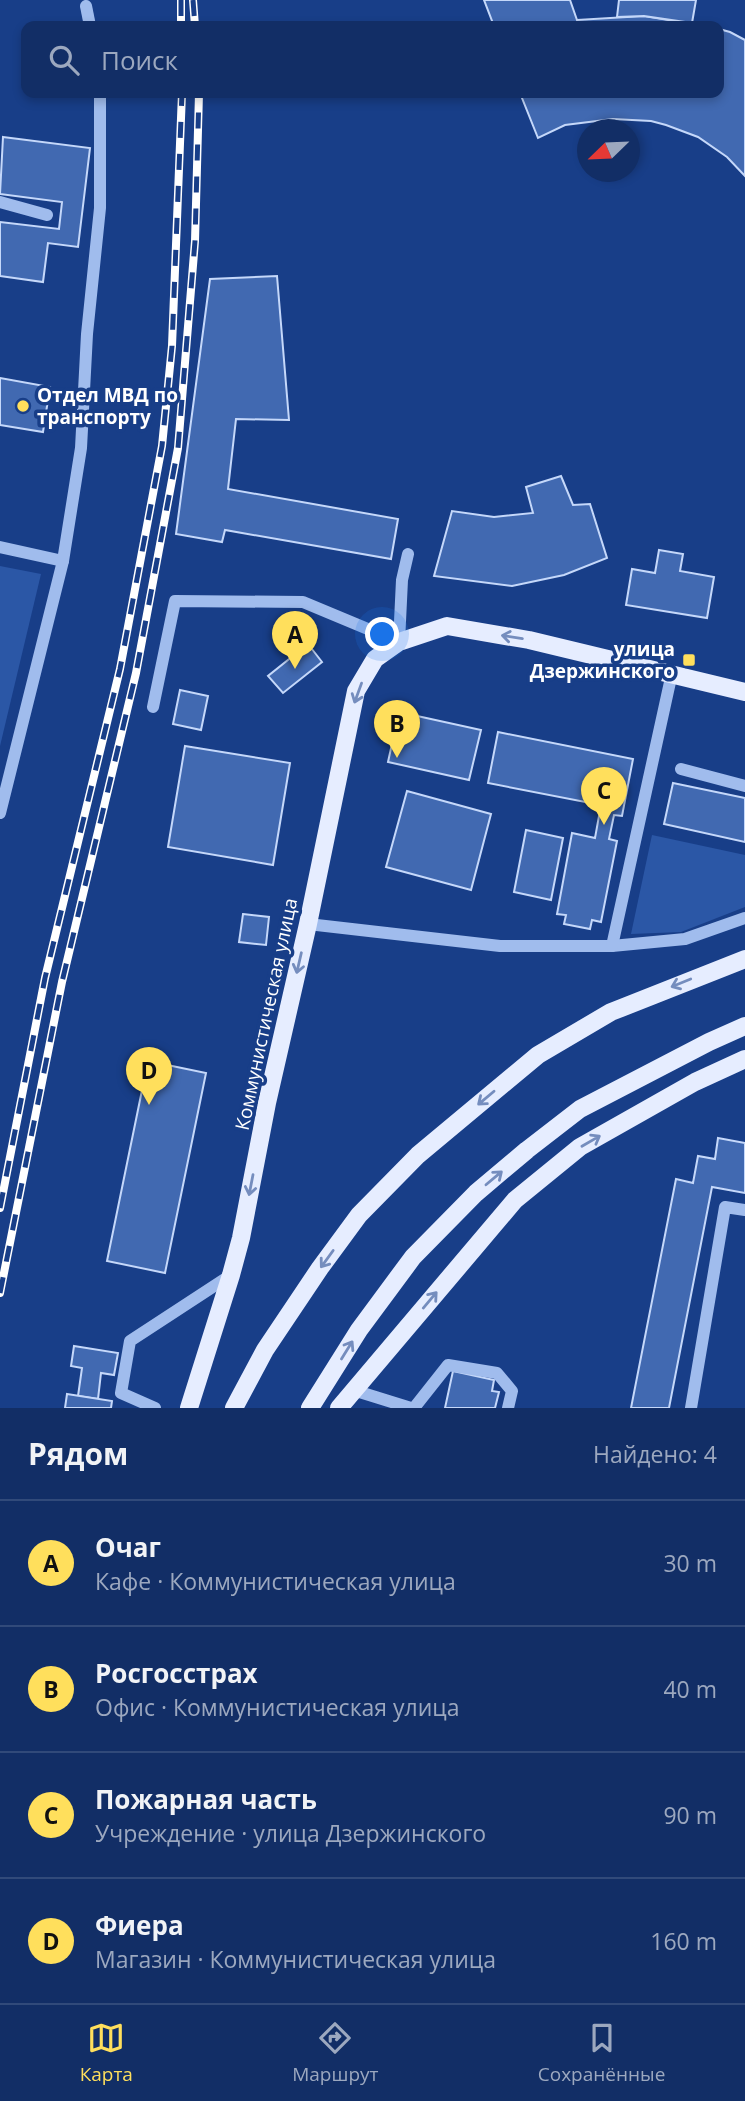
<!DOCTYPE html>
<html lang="ru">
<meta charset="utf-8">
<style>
:root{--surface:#122e66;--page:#1f3a6f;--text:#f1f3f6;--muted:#9ca8bf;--line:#314a7a;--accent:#ffdf5c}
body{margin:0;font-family:"Open Sans",sans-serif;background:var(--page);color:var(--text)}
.compass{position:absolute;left:577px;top:119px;width:63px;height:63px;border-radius:50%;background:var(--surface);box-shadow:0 4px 10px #0003;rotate:247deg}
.you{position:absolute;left:383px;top:635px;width:24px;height:24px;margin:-18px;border:5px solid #fff;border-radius:50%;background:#1a73e8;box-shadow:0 0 0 10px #1a73e833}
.badge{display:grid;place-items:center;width:46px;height:46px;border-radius:50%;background:var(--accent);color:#111;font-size:23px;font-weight:700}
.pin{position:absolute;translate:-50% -58px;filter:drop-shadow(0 2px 4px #0008)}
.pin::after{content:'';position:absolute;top:37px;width:24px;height:21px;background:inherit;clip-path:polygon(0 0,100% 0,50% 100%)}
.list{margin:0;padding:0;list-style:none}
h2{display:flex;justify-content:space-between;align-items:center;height:91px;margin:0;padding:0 28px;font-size:30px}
h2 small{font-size:23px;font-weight:400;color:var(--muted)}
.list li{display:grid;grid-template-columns:46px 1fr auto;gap:21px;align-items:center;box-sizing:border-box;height:126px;padding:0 28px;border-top:2px solid var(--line)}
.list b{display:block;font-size:26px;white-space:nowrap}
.list p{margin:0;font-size:23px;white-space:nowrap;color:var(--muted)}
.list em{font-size:23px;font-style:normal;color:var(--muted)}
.icon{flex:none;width:38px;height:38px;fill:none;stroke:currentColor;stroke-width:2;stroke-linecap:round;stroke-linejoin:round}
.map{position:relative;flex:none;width:745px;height:1408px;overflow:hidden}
.search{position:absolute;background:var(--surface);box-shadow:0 4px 10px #0003;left:21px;right:21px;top:21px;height:77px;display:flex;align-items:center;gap:18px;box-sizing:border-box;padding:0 24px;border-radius:14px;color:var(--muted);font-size:26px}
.sheet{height:595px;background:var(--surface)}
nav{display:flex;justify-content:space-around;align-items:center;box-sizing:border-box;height:98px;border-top:2px solid var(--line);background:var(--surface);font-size:19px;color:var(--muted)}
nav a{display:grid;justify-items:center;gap:4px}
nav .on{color:var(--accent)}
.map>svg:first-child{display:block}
.green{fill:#2b57a6}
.building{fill:#4169b1;stroke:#c5d8fa;stroke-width:2}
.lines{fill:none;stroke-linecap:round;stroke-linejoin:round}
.minor{stroke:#a0bced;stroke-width:12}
.major{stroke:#e6edff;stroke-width:18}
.rail-casing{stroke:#fff;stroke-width:8}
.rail{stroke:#183e88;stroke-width:5;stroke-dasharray:16;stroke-linecap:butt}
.oneway{stroke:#758dbe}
.poi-dot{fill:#ffdf5c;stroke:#183e88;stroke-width:2.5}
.labels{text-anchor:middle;stroke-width:7;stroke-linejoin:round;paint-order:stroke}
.poi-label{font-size:19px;font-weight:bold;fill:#fff;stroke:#183e88;text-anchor:start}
.street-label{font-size:19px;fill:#fff;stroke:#183e88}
</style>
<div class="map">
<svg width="745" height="1408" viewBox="0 0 745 1408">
<rect width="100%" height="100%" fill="#183e88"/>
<!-- green -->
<g class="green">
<polygon points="0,566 41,574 0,746"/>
<polygon points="652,835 745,855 745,907 681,932 631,934"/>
</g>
<!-- building -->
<g class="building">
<polygon points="484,0 570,0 577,20 644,16 705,26 494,26"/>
<polygon points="619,0 696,0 692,23 644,16 617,17"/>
<polygon points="719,29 730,32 745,40 745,176 727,157 698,137 666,125 651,121 613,119 565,125 538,138 520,93 719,93"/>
<polygon points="3,137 90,148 78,247 48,243 43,282 0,276 0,222 59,229 62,202 0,194"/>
<polygon points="277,276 289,420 236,419 228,489 398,519 391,559 225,530 222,542 176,534 210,279"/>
<polygon points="0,378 50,387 43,432 0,425"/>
<polygon points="561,476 573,505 590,504 607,558 564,575 512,586 434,576 452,511 494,517 533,513 526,487"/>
<polygon points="659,550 683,554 680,571 714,577 707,618 626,605 632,569 655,573"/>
<polygon points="308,644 322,662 283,693 268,676"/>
<polygon points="180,690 208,696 201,730 173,724"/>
<polygon points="399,712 481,730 469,780 388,762"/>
<polygon points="498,732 633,759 622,816 614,815 609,839 617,841 601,922 592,920 590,929 564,924 566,915 557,914 572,833 595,838 601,805 488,783"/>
<polygon points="185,746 290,763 273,865 168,847"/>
<polygon points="673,783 745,798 745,842 664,824"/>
<polygon points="407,791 491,814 471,890 386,867"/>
<polygon points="526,830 563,838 551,900 514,892"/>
<polygon points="243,914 269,917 266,945 239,942"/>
<polygon points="148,1061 206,1073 165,1273 107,1261"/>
<polygon points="718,1138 745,1143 745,1193 712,1187 669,1408 631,1408 676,1179 693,1183 698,1156 715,1159"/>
<polygon points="74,1346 118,1353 114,1375 101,1373 98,1399 78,1396 82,1368 71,1366"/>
<polygon points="453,1371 494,1380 492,1391 499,1392 495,1408 445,1408"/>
<polygon points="67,1394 112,1401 111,1408 65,1408"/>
</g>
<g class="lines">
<!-- minor -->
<g class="minor">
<polyline points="86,6 90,26"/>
<polyline points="0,202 47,215"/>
<polyline points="0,547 63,561"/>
<polyline points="153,707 175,601 303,602 399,642 402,580 408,554"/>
<polyline points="681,769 745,786"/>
<polyline points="0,813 63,561 81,448 87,334 100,208 100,93"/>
<polyline points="308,924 500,946 612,946 685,939 745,918"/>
<polyline points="612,946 672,673"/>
<polyline points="353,1390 411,1408"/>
<polyline points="155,1408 121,1393 130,1341 231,1275"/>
<polyline points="414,1408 448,1365 497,1373 512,1391 508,1408"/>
<polyline points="691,1408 725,1207 745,1210"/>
</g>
<!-- major -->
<g class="major">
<polyline points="189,1408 231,1275 241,1238 267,1103 308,924 356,691 375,659 399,642 447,626 529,640 745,692"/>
<polyline points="234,1408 265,1350 320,1268 359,1215 418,1155 538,1055 611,1012 745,959"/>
<polyline points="310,1408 359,1330 413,1257 476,1193 527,1150 580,1109 709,1042 745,1026"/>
<polyline points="339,1408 515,1200 580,1147 695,1082 745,1059"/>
</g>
<defs>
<g id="rail">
<polyline points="181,0 181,26"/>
<polyline points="193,0 195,26"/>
<polyline points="0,1208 45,978 120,669 162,446 172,346 182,93"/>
<polyline points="0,1293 62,982 136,673 178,448 195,241 199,93"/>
</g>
</defs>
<!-- rail casing -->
<use href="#rail" class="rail-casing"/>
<!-- rail -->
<use href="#rail" class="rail"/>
</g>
<!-- one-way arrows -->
<defs><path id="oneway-shaft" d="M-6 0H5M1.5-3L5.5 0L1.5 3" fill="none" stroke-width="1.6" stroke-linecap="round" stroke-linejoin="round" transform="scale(1.75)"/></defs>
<g class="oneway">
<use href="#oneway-shaft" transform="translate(512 637) rotate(-171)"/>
<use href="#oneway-shaft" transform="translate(358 693) rotate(110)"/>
<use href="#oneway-shaft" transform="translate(299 963) rotate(103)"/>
<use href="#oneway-shaft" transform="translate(681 983) rotate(158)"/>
<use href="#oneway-shaft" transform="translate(486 1098) rotate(140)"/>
<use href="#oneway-shaft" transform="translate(591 1141) rotate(-30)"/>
<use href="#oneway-shaft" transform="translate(494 1178) rotate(-40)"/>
<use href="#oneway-shaft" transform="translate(251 1185) rotate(101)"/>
<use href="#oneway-shaft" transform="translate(327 1259) rotate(126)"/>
<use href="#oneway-shaft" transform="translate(430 1300) rotate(-50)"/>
<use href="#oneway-shaft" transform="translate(347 1350) rotate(-58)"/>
</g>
<!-- markers -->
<g class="poi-dot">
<circle cx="23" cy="406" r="7"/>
<rect x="682" y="653" width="14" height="14" rx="3.5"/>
</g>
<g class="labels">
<!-- poi labels -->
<g class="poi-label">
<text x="37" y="402">Отдел МВД по<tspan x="37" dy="22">транспорту</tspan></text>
<text x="675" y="656" text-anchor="end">улица<tspan x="675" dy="22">Дзержинского</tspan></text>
</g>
<!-- street labels -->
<g class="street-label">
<text transform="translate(266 1014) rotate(-78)" y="7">Коммунистическая улица</text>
</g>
</g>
</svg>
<svg class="compass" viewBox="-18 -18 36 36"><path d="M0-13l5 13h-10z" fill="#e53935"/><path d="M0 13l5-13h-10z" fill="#9ca8bf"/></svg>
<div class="you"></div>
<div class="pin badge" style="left:295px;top:669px">A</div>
<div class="pin badge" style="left:397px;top:758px">B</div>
<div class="pin badge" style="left:604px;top:825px">C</div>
<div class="pin badge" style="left:149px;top:1105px">D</div>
<div class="search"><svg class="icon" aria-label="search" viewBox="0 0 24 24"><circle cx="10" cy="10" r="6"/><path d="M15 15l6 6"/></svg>Поиск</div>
</div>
<section class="sheet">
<h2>Рядом<small>Найдено: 4</small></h2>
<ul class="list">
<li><span class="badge">A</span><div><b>Очаг</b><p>Кафе · Коммунистическая улица</p></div><em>30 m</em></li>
<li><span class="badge">B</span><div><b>Росгосстрах</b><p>Офис · Коммунистическая улица</p></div><em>40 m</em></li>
<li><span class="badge">C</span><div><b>Пожарная часть</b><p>Учреждение · улица Дзержинского</p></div><em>90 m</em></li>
<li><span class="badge">D</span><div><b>Фиера</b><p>Магазин · Коммунистическая улица</p></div><em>160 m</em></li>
</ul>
</section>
<nav>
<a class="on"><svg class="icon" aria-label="map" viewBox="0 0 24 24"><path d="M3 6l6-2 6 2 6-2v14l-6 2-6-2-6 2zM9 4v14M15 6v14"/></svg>Карта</a>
<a><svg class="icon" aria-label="directions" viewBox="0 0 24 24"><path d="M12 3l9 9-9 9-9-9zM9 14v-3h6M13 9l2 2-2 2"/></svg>Маршрут</a>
<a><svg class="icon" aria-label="saved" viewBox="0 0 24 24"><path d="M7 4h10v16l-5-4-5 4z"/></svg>Сохранённые</a>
</nav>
